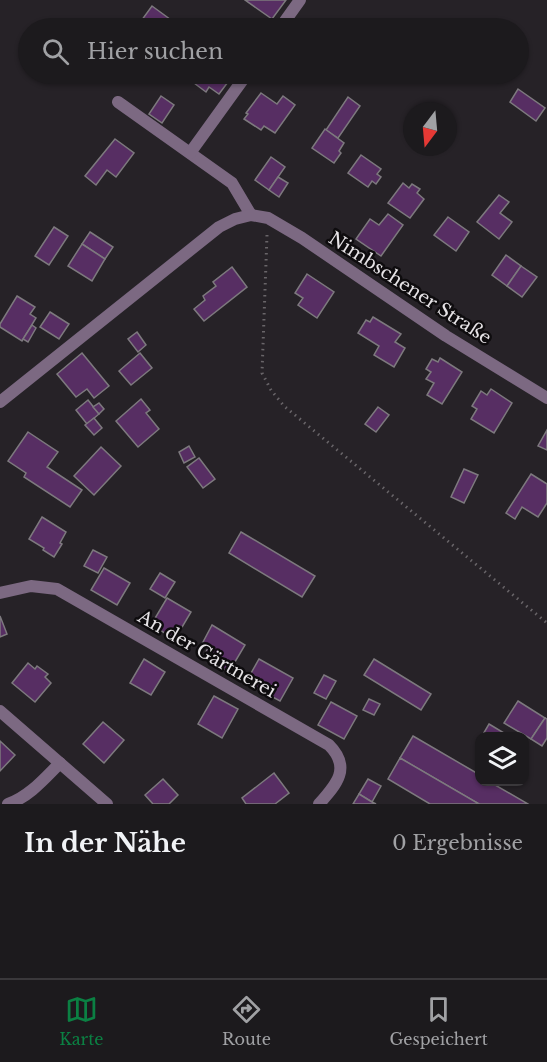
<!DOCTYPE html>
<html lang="de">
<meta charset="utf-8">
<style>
:root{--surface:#1c1a1d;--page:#252326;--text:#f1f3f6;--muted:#a0a1a4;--line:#3a383b;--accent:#0b8043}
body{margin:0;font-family:"Libre Baskerville",serif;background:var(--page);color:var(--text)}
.controls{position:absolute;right:18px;bottom:18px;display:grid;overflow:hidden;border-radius:12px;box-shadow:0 2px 4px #0004}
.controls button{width:54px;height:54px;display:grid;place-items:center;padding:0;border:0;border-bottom:2px solid var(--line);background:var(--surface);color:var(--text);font:30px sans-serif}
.compass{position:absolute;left:403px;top:102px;width:54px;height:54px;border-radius:50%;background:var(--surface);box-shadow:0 2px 4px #0004;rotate:196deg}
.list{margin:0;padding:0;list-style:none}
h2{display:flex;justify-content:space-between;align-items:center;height:78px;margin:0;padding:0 24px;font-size:26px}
h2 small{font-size:20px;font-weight:400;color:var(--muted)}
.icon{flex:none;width:33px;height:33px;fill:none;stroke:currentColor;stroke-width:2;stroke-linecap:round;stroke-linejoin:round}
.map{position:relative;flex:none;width:547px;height:804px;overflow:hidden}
.search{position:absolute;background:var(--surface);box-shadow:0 2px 4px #0004;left:18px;right:18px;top:18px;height:66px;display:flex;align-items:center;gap:15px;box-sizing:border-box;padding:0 21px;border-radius:33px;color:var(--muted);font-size:22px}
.sheet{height:174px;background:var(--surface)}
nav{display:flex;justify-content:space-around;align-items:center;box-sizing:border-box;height:84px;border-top:2px solid var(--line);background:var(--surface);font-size:16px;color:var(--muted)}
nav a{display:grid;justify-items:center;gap:3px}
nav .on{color:var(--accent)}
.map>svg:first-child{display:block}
.building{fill:#572e63;stroke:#7d797e;stroke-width:1.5}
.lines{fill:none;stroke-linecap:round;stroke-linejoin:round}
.path{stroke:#696569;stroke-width:3;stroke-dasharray:1.5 4.5;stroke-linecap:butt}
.minor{stroke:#7c6982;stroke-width:12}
.labels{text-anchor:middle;stroke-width:5;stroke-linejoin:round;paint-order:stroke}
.street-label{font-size:18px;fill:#e6e3e6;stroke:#0e0c0e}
</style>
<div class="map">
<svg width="547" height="804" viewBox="0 0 547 804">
<rect width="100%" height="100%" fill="#262227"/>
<!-- building -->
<g class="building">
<polygon points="245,0 286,0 272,19"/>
<polygon points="152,6 182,28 136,28"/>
<polygon points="190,74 234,74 219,94 209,87 206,92 194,83 198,79"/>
<polygon points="518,89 545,108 536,121 510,102"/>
<polygon points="261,93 277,104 283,96 295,105 275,133 264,126 261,130 244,119 248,114 246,113"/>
<polygon points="161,96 174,105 162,123 149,114"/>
<polygon points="348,97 360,106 338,138 326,130"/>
<polygon points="325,129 344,143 339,151 341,153 334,163 312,148"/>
<polygon points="115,139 134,153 116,177 107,170 96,185 85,176"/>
<polygon points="361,155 381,169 377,174 381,177 376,184 372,181 368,187 348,173"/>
<polygon points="271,157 285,167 269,190 255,180"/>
<polygon points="278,177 288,183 279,197 269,190"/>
<polygon points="403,183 409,188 412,184 420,189 417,193 424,199 410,218 388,203"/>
<polygon points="499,195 509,202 500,213 512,222 499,239 477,222"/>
<polygon points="388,214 403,225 381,256 356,239 370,219 379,225"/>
<polygon points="448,217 469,232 456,251 434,235"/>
<polygon points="54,227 68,236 49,265 35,256"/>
<polygon points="90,232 113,247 105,259 82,244"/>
<polygon points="82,244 105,259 92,281 68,266"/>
<polygon points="506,255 521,266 507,286 492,275"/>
<polygon points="521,266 537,277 522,297 507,286"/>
<polygon points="232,267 247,287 204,321 194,309 205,300 203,296 216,286 213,282"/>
<polygon points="307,274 334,292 317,318 298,305 303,298 295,293"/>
<polygon points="17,296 35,307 30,314 36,318 22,341 0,327 0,324"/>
<polygon points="50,312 69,324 59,339 40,327"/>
<polygon points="373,317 401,334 395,342 405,348 394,367 374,355 379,346 358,333 366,320 370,322"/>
<polygon points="32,325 36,328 28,342 23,339"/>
<polygon points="137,332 146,345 138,352 128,339"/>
<polygon points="82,353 109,386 94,398 87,389 76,397 57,374"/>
<polygon points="140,353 152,368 131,385 119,371"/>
<polygon points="440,358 462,372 442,404 427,395 434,383 426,379 431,372 426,369 432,359 438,362"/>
<polygon points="491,389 512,403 494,433 471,419 477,409 472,406 481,391 487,395"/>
<polygon points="141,399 150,410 146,413 159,429 138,447 116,421"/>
<polygon points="88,400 99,414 87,424 76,410"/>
<polygon points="99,403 104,409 99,414 93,407"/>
<polygon points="378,407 389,415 376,432 365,424"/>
<polygon points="94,418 102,428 94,435 85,425"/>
<polygon points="547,430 547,450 538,446"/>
<polygon points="28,432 58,452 47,467 82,490 70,507 24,477 26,473 8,461"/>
<polygon points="189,446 195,457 184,463 179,452"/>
<polygon points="101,447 121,466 94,495 74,476"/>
<polygon points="199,458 215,479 203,488 187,467"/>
<polygon points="464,469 478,475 464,503 451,497"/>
<polygon points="531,474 547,484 547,503 538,517 522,507 515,519 506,513"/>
<polygon points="42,517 66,532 60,543 62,544 54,557 43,550 44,548 29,539"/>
<polygon points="241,532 315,576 302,597 229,553"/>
<polygon points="93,550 107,557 98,573 84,566"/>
<polygon points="104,568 130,583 117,605 91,590"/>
<polygon points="160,573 175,582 165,598 150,589"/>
<polygon points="167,598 191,612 175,639 151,625"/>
<polygon points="0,616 7,634 0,637"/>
<polygon points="212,625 245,645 229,672 203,657 208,648 202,644"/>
<polygon points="144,659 165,672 151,695 130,683"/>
<polygon points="259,659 293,678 280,701 254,687 258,680 250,675"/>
<polygon points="374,659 431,694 421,710 364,675"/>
<polygon points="28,663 35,669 37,666 48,674 45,677 51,683 35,702 12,683"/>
<polygon points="324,675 336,681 326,699 314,693"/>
<polygon points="214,696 238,709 222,738 198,724"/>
<polygon points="369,699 380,704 374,715 363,710"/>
<polygon points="518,701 545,718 531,739 504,723"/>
<polygon points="331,702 357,716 344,739 318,725"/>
<polygon points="545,718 547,719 547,738 542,746 531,739"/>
<polygon points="103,722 124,740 104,763 83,744"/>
<polygon points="489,724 509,736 482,736"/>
<polygon points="413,736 480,775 480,782 490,782 528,804 479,804 400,758"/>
<polygon points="0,741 15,755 0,771"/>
<polygon points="400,758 479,804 430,804 388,779"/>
<polygon points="274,773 289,793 275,804 246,804 242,798"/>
<polygon points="163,779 178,795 169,804 153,804 145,795"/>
<polygon points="368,779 381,786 372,802 359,794"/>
<polygon points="359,794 372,802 376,804 353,804"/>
</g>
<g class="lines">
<!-- path -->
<polyline class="path" points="267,235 262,373 271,390 284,406 547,623"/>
<!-- minor -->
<g class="minor">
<polyline points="280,28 300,0"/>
<polyline points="118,102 232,183 251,215"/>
<polyline points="190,153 247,74"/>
<polyline points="0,402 219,227 235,219 251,215 268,218 302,238 446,336 547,398"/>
<path d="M0 593 31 586 57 589 329 745C352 768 336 785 319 804"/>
<polyline points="0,711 107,804"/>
<path d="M8 804C29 797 45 778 60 763"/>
</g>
</g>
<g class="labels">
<!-- street labels -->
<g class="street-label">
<text transform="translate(410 288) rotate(33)" y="6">Nimbschener Straße</text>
<text transform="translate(207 654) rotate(30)" y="6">An der Gärtnerei</text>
</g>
</g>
</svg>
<div class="controls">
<button><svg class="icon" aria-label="layers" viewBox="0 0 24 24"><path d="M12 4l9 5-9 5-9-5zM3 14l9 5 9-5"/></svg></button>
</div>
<svg class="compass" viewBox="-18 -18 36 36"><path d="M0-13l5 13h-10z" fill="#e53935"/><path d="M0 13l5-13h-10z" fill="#a0a1a4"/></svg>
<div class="search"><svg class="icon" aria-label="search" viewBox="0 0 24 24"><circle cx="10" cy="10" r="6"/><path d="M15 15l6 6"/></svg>Hier suchen</div>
</div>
<section class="sheet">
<h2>In der Nähe<small>0 Ergebnisse</small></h2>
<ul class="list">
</ul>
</section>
<nav>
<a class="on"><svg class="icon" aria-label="map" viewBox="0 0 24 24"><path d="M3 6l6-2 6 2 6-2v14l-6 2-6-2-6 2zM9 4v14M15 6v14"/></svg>Karte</a>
<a><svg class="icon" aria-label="directions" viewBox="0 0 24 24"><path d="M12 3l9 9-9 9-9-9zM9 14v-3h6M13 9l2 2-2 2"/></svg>Route</a>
<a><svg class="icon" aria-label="saved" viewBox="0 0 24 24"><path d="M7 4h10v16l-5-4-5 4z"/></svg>Gespeichert</a>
</nav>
